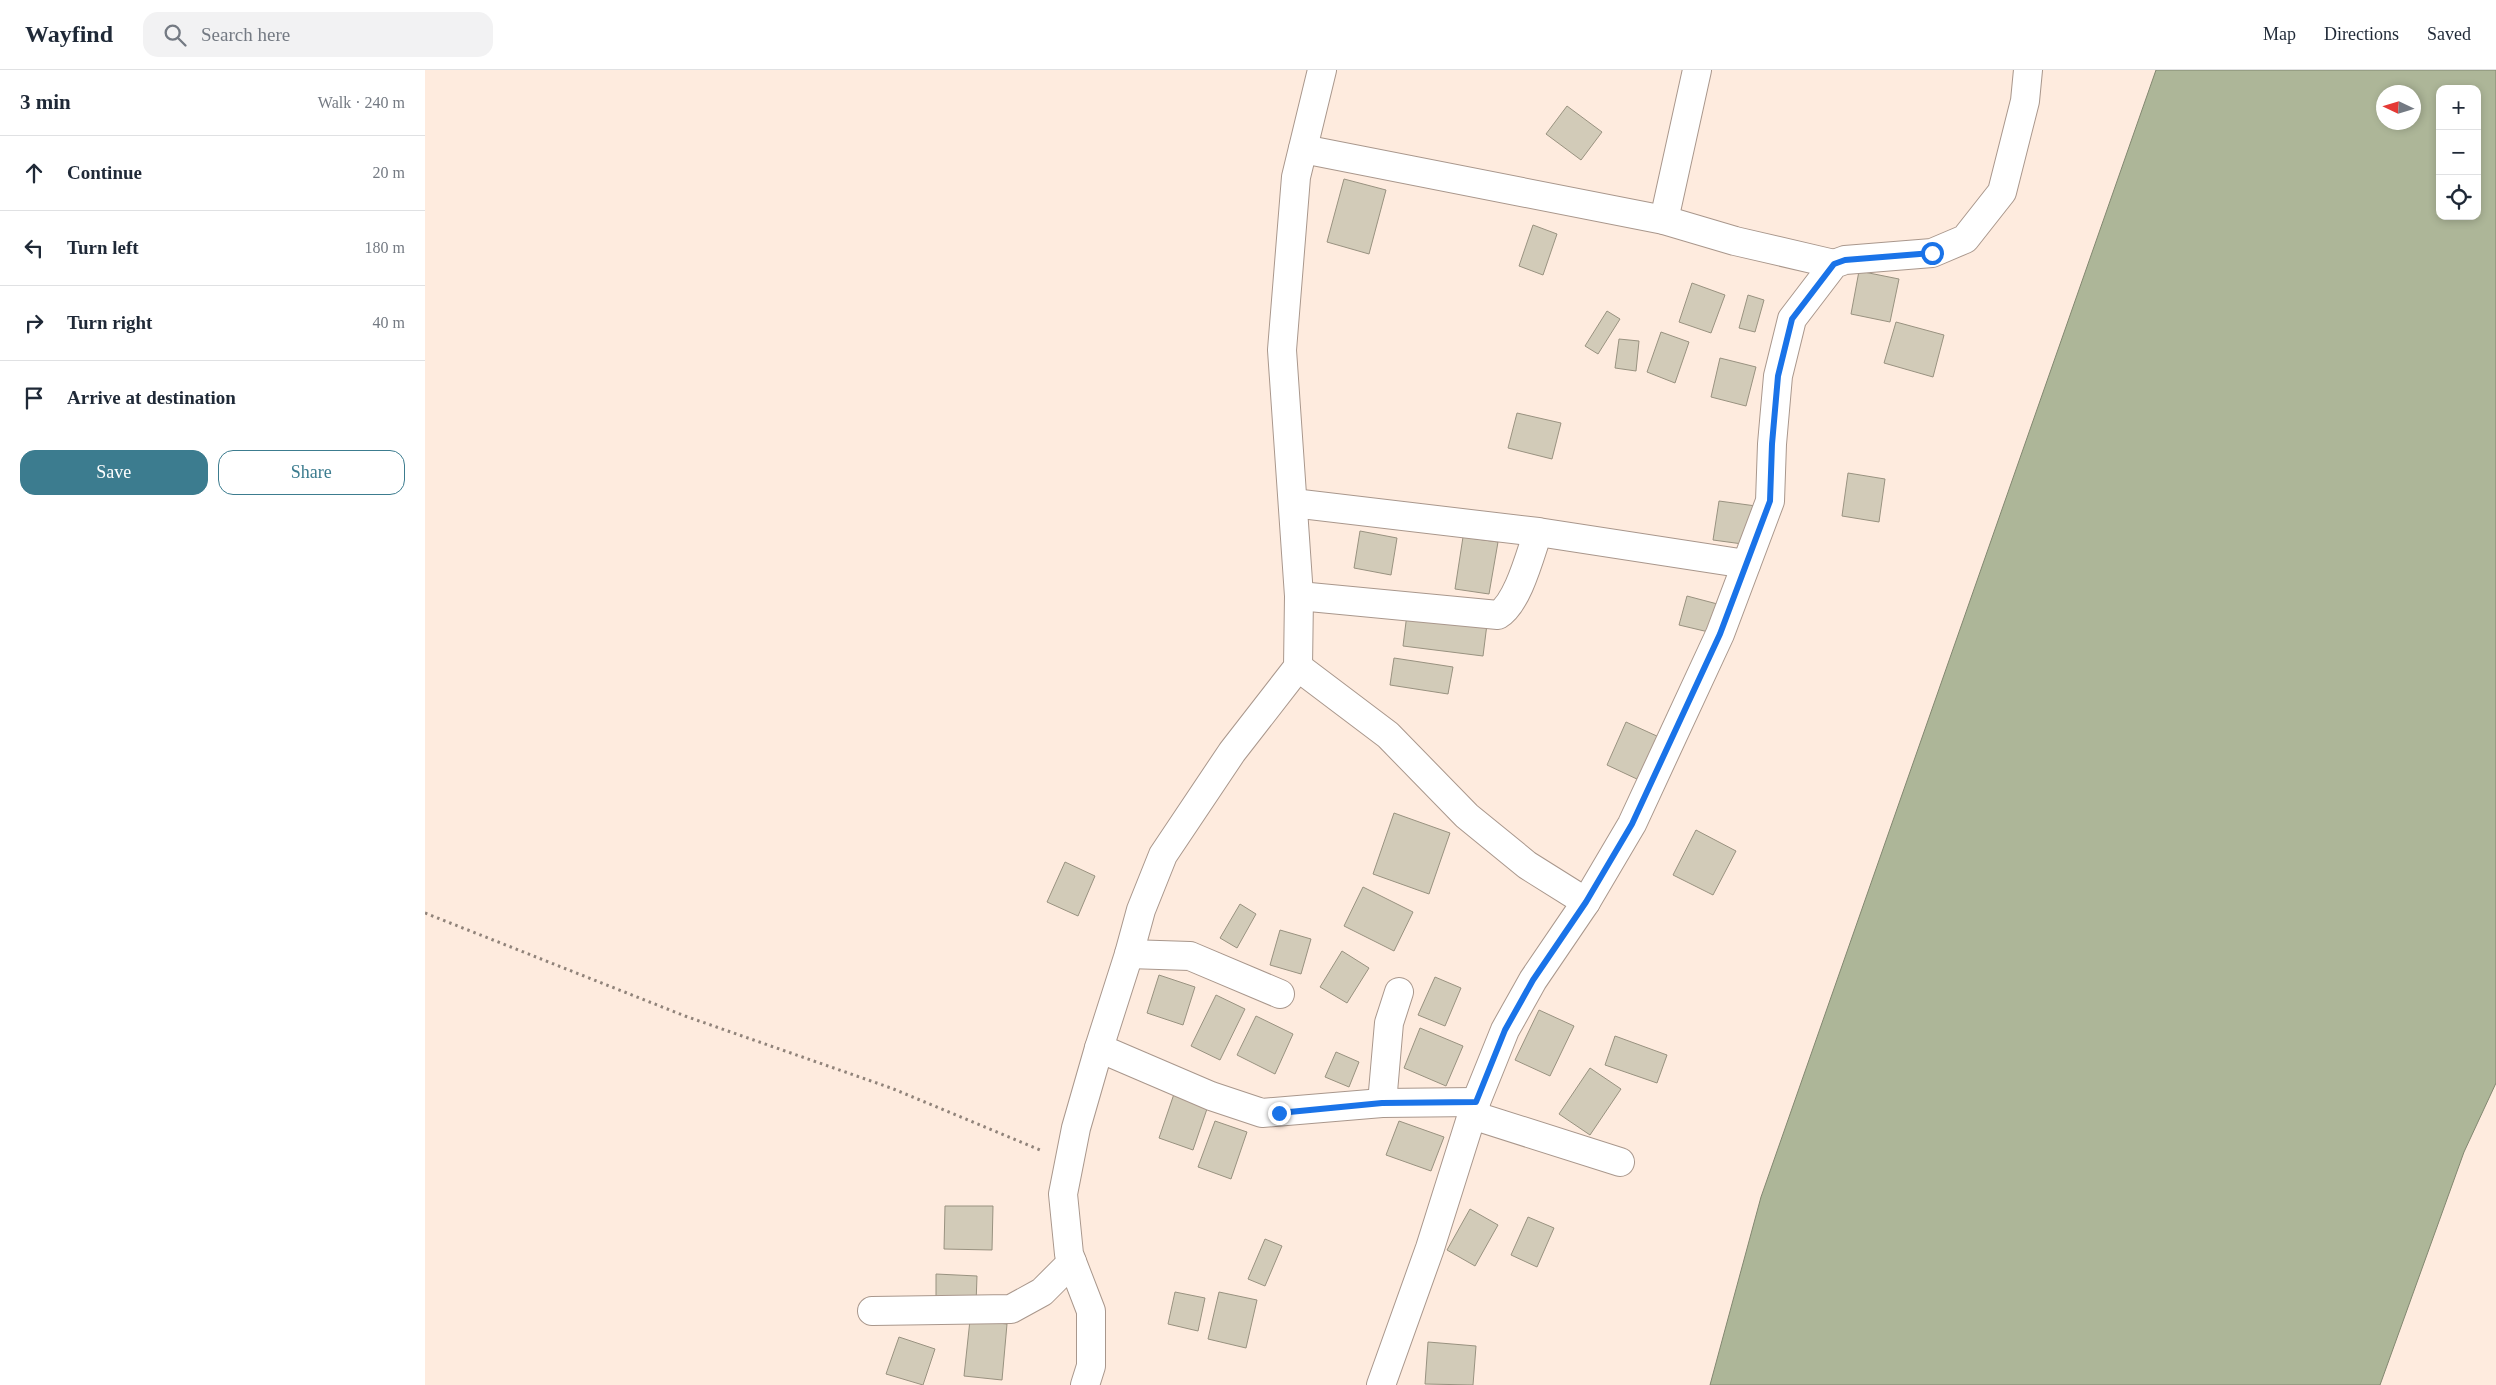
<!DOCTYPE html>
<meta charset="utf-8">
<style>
:root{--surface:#fff;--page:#f2f2f3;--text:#1f2937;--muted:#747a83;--line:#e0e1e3;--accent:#3c7c8f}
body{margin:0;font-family:Georgia,serif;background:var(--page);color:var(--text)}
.controls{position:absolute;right:15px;top:15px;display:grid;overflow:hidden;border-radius:10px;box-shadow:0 2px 8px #0003}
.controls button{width:45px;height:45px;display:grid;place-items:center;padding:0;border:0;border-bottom:1px solid var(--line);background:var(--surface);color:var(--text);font:25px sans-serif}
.compass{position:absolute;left:1951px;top:15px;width:45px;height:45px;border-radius:50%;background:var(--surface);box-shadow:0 2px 8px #0003;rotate:274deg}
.stop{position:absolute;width:15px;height:15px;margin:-11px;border:4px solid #1a73e8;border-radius:50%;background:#fff}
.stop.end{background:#1a73e8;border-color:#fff;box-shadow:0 1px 5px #0008}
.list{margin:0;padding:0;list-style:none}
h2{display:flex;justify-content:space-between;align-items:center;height:65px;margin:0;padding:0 20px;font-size:21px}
h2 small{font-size:16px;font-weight:400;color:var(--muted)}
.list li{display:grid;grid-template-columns:32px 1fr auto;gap:15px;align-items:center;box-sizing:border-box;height:75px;padding:0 20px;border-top:1px solid var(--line)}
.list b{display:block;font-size:19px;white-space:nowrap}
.list em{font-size:16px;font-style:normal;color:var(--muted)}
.actions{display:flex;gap:10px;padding:15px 20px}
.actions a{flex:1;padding:11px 0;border:1px solid var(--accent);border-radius:15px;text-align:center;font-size:18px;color:var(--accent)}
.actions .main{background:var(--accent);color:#fff}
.icon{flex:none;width:28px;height:28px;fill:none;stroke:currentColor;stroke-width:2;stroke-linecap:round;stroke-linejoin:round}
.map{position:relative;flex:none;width:2071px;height:1315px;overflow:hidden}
header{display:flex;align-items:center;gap:30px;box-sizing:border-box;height:70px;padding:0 25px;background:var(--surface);border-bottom:1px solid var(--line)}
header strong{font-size:24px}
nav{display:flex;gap:28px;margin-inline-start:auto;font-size:18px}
.search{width:350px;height:45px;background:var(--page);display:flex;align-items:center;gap:12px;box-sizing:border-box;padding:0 18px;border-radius:15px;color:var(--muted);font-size:19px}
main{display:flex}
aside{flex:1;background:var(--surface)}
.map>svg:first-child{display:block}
.water{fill:#adb698;stroke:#828770;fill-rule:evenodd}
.building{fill:#d2cbb8;stroke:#999280}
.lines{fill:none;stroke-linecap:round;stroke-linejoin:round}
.street-casing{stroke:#a9978c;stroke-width:30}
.path{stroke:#90837a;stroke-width:3;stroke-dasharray:2.5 4;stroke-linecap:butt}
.street{stroke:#fff;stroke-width:28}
.route{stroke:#1a73e8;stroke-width:6}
</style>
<header>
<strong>Wayfind</strong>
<div class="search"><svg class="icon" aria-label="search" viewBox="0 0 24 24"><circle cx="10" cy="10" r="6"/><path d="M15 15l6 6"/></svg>Search here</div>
<nav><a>Map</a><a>Directions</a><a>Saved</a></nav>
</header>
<main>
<aside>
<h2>3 min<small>Walk · 240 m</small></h2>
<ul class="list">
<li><svg class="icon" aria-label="ahead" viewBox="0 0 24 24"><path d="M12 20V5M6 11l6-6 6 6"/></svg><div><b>Continue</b></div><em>20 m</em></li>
<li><svg class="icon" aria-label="left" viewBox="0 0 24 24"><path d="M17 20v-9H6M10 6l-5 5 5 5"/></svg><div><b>Turn left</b></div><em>180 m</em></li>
<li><svg class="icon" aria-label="right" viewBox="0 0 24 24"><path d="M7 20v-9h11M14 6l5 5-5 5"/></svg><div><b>Turn right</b></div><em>40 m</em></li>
<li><svg class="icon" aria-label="arrive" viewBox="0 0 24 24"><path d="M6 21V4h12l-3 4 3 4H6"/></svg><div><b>Arrive at destination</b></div></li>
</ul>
<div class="actions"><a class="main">Save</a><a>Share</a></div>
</aside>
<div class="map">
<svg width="2071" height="1315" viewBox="0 0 2071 1315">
<rect width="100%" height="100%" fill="#feebde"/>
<!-- water -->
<path class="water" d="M1731 0H2071V1013L2039 1082 1955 1315H1285L1336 1127ZM2015 19H2052V146H2015ZM1958 22H1988V52H1958Z"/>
<!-- building -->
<g class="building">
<polygon points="1142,36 1177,62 1156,90 1121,64"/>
<polygon points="919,109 961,120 944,184 902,172"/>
<polygon points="1108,155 1132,164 1118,205 1094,196"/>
<polygon points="1434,201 1474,209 1465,252 1426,244"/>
<polygon points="1267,213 1300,225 1286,263 1254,252"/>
<polygon points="1323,225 1339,230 1330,262 1314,258"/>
<polygon points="1182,241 1195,249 1173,284 1160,276"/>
<polygon points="1471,252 1519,265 1508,307 1459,293"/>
<polygon points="1236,262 1264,272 1250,313 1222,302"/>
<polygon points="1194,269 1214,271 1211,301 1190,298"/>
<polygon points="1295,288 1331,297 1321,336 1286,327"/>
<polygon points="1092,343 1136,353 1127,389 1083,378"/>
<polygon points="1423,403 1460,409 1454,452 1417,446"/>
<polygon points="1294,431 1331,436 1325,475 1288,470"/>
<polygon points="935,461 972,468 966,505 929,498"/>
<polygon points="1038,467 1073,472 1064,524 1030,519"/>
<polygon points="1262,526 1300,536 1292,564 1254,555"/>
<polygon points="982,544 1062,554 1058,586 978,576"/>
<polygon points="969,588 1028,597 1023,624 965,615"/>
<polygon points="1201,652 1234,667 1214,710 1182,695"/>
<polygon points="969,743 1025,763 1004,824 948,804"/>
<polygon points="1271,760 1311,781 1288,825 1248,805"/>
<polygon points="640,792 670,806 653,846 622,832"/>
<polygon points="938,817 988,842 969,881 919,856"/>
<polygon points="815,834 831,844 812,878 795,868"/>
<polygon points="855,860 886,869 876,904 845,895"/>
<polygon points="917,881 944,898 922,933 895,917"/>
<polygon points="734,905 770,917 758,955 722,943"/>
<polygon points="1010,907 1036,918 1020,956 993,945"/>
<polygon points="791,925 820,939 795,990 766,976"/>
<polygon points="1114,940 1149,956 1125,1006 1090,990"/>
<polygon points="831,946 868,964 850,1004 812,985"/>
<polygon points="995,958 1038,976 1021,1016 979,998"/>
<polygon points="1190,966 1242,985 1232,1013 1180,995"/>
<polygon points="911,982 934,992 924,1017 900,1007"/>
<polygon points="1165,998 1196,1019 1165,1065 1134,1044"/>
<polygon points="750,1021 784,1033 768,1080 734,1068"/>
<polygon points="790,1051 822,1062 806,1109 773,1097"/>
<polygon points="974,1051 1019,1067 1006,1101 961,1085"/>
<polygon points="520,1136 568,1136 567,1180 519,1179"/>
<polygon points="1045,1139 1073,1155 1050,1196 1022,1180"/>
<polygon points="1103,1147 1129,1158 1112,1197 1086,1185"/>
<polygon points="840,1169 857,1176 840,1216 823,1209"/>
<polygon points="511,1204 552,1206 551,1234 511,1232"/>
<polygon points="750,1222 780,1228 773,1261 743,1254"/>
<polygon points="794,1222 832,1230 821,1278 783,1269"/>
<polygon points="545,1250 582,1254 577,1310 539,1306"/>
<polygon points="474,1267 510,1279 498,1315 461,1304"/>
<polygon points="1003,1272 1051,1276 1048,1315 1000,1314"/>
</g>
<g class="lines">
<defs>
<g id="street">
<polyline points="878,79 1239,150 1310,171 1409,194"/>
<polyline points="1239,150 1272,0"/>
<polyline points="868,433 1113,462 1321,494"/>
<path d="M874 526 1073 545C1093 533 1105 485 1113 462"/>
<polyline points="873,597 963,665 1042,746 1102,795 1161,832"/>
<polyline points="704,884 765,886 855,924"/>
<polyline points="674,978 786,1026 837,1043 957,1033 1051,1032"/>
<polyline points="957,1033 964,953 974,922"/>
<polyline points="1047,1045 1195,1092"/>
<polyline points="447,1241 586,1239 617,1222 647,1192"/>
<polyline points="660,1315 666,1296 666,1241 644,1184 638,1124 651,1058 674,978 704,884 716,840 738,785 807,682 873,597 874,526 857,280 871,107 897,0"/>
<polyline points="956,1315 1005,1178 1051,1032 1080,960 1108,910 1161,832 1207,754 1295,564 1345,431 1347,374 1353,306 1367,249 1409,194 1420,190 1507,183 1540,169 1577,122 1600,31 1603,0"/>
</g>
</defs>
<!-- street casing -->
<use href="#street" class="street-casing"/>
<!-- path -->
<polyline class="path" points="0,843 260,946 466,1018 615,1080"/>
<!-- street -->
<use href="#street" class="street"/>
</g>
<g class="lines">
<!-- route -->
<polyline class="route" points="854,1043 957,1033 1051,1032 1080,960 1108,910 1161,832 1207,754 1295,564 1345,431 1347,374 1353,306 1367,249 1409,194 1420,190 1507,183"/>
</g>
</svg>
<div class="controls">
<button>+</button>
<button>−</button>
<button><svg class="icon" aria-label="locate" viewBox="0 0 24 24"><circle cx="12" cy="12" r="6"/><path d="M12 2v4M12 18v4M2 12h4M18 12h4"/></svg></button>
</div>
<svg class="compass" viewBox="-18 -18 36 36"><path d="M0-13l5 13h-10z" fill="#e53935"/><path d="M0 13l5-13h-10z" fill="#747a83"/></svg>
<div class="stop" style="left:1507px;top:183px"></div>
<div class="stop end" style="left:854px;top:1043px"></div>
</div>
</main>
